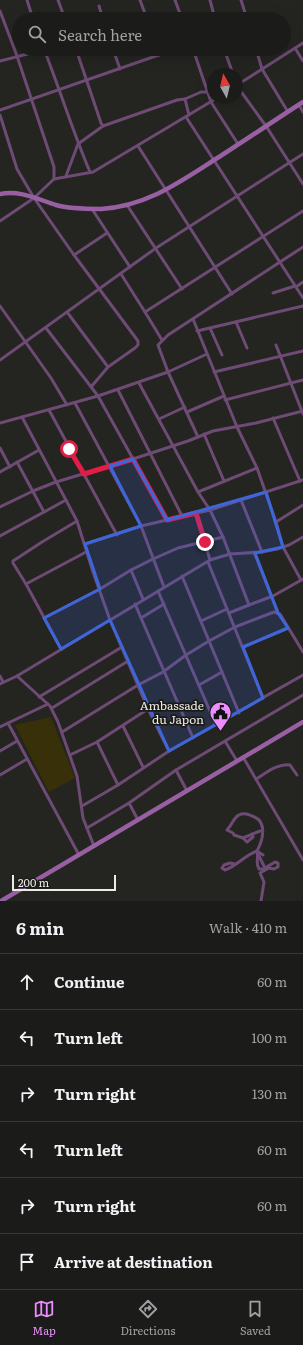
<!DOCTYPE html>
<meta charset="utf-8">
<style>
:root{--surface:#1b1b19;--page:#282826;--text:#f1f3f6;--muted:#a0a1a2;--line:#393938;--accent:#eb8dfc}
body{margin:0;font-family:Literata,serif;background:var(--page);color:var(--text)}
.compass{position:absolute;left:207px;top:68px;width:36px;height:36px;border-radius:50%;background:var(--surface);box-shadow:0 4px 16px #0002;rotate:352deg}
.scale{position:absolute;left:12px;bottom:10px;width:104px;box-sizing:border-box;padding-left:4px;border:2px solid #ebebe8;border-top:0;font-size:11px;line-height:14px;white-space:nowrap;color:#ebebe8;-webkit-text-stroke:3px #1b1a17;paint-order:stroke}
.stop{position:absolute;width:12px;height:12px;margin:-9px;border:3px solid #e11d48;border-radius:50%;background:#fff}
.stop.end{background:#e11d48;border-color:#fff;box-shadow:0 1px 4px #0008}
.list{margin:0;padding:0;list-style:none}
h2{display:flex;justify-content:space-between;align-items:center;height:52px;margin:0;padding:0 16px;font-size:17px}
h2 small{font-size:13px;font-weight:400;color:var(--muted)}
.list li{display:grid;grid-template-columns:26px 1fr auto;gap:12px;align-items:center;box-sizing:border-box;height:56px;padding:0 16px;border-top:1px solid var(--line)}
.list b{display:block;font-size:15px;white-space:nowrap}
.list em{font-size:13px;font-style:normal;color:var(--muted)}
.icon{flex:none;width:22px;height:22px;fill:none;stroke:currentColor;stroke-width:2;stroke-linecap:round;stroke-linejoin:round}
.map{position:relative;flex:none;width:303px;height:901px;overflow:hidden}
.search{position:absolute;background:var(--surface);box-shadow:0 4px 16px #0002;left:12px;right:12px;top:12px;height:44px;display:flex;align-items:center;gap:10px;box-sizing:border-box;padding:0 14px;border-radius:22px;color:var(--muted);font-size:15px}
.sheet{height:388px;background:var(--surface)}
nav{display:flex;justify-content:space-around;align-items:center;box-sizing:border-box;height:56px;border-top:1px solid var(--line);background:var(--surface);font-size:11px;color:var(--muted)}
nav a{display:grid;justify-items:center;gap:2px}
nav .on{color:var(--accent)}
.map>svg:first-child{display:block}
.green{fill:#373009}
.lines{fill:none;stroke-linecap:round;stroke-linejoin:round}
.street{stroke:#6e4b75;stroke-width:3}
.secondary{stroke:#9860a3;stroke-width:4.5}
.route{stroke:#e11d48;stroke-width:5}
.marked{fill:#3c66da;fill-opacity:0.2;stroke:#3c66da;stroke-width:3;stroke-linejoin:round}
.labels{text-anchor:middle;stroke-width:3.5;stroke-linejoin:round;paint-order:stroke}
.poi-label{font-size:12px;fill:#ebebe8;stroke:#1b1a17;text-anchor:end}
</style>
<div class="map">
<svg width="303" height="901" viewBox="0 0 303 901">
<rect width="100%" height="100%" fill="#242421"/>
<!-- green -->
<polygon class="green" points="51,717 75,778 49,792 15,725"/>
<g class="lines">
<!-- street -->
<g class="street">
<polyline points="27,0 33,19"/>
<polyline points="58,0 65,19"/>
<polyline points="140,0 147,19"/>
<polyline points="175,0 182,19"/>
<polyline points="210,0 215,19"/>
<polyline points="241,0 247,19"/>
<polyline points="99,6 103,19"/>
<polyline points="0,11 17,56 54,167 54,179"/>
<polyline points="295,48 303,61"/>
<path d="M44 49C60 90 73 132 90 172"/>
<polyline points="76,49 101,123 103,126 177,100 185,99 189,115"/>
<polyline points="113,49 120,69"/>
<polyline points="157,49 159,55"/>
<polyline points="193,49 211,102 238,144"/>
<polyline points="224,49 233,74"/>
<polyline points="256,49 262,69 288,112"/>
<polyline points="0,61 47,49"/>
<polyline points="237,85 303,43"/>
<polyline points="237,86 266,126 303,184"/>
<polyline points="185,99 201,92 208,92"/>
<polyline points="299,105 303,112"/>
<polyline points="0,110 176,49"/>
<polyline points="0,115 17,169 34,198 74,255 138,341 138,345 135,348 108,367 91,387"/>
<polyline points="186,117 303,298"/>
<polyline points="138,146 232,294"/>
<polyline points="66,176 78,144 103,126"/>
<polyline points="127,205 182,289"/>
<polyline points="92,209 130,267"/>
<polyline points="0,221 34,198 54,179 93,172 217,98"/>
<polyline points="74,255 107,233"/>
<polyline points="121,274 145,312 303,211"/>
<polyline points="296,287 303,282"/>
<polyline points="273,293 295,286"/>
<polyline points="0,306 51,378 67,405"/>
<polyline points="67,312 108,367"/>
<polyline points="145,312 162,340"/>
<polyline points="193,319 237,427 257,468 276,522 283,547 301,580"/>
<polyline points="236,322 247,348"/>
<polyline points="46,328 98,396 167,520"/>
<polyline points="210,328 222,355"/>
<polyline points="197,331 303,306"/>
<polyline points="276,345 303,414"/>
<polyline points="0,360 156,248 303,154"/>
<polyline points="214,372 303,351"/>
<polyline points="139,383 198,492 210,510 303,480"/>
<polyline points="118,390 182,516"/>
<polyline points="225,400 303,380"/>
<polyline points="75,403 141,526 164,587"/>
<polyline points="49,410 117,535"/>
<polyline points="187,412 224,396"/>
<polyline points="22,417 77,521 93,572 110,620 148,709 169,751"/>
<polyline points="273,418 300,481"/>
<polyline points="159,419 185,407"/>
<polyline points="0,423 98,396 165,373 168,372 158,345 168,335 303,247"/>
<polyline points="204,434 224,481"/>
<polyline points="198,437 168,372 207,354"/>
<polyline points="0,448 10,467"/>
<polyline points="17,462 44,512"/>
<polyline points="0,472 39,450"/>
<polyline points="198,492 257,468"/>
<polyline points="241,500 262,552"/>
<polyline points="0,507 33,491 56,482 133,459 188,441 213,431 256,423 303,411"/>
<polyline points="196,513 210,560"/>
<polyline points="276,522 303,505"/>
<polyline points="0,536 66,500"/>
<polyline points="85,544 141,526 210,510 223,537 249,605 229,613"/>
<polyline points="254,552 278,613"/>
<polyline points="208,562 263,698"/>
<polyline points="131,570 143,599"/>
<polyline points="182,576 239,713"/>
<polyline points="26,584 86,552"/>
<polyline points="158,591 216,725"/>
<polyline points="135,604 193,738"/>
<polyline points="249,605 273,596 303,579"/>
<polyline points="44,618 100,589 131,570 153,559 178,548 223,537"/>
<polyline points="141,618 164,604"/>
<polyline points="201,621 227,609"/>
<polyline points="243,647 288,628"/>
<polyline points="61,649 26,584 13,563 13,561 42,542 77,521"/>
<polyline points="0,676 3,682"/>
<polyline points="17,676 50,706 58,722 77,776 83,818 94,846"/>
<polyline points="0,684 17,676 210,560 230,554 262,552 277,549 289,545 303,537"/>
<polyline points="199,685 222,672"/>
<polyline points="39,697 122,647"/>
<polyline points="52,708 128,661"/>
<polyline points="8,723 79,855"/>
<polyline points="123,726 143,767"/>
<polyline points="0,727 48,704"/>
<polyline points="62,732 138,685 163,672 186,655 209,641 235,627 274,612 280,614 303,652"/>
<polyline points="225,741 237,761"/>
<polyline points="97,742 118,785"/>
<polyline points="0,751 17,741"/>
<polyline points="70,755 97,742 148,709"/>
<polyline points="243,757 303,860"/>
<polyline points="176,770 187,791"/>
<polyline points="0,775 27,759"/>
<path d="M256 779C266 773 278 763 290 765L297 775"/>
<polyline points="129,803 138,820"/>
<polyline points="82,806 118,785 169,751 303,675"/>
<polyline points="87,828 129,803 176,770 303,695"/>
<path d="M260 831 243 838 234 835 233 833 227 830C232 825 234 817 239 815 243 813 248 814 252 816 268 821 263 840 257 851 259 859 255 862 259 869H263L275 862 278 863V867L274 869 269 868 260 873 264 882 261 901"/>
<polyline points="243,838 247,842 253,837 252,834"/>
<polyline points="258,854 265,868"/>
<path d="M235 864 230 863 224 865 222 868 225 870C237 866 245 855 257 851L263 855"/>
</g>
<!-- secondary -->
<g class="secondary">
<path d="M0 194C20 190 37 199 56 205 70 209 86 209 101 209 148 206 181 181 219 157 247 139 275 120 303 102"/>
<polyline points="1,901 303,722"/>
</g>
</g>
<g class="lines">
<!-- route -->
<polyline class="route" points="69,449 84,474 133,459 167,520 196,513 205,542"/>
</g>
<!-- marked area -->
<path class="marked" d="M133 459 167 520 266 492 283 547 255 553 278 613 288 628 243 647 263 698 169 751 110 620 61 649 44 618 100 589 85 544 141 526 110 466Z"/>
<!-- icons -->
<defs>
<symbol id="civic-pin" viewBox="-11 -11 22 30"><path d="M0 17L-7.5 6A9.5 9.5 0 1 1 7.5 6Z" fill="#eb8dfc" stroke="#1b1a17"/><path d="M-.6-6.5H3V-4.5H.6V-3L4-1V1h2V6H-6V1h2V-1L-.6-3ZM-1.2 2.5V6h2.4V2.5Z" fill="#111"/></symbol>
</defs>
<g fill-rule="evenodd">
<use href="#civic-pin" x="208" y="700" width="25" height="34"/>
</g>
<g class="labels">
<!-- poi labels -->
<g class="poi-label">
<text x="204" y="710">Ambassade<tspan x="204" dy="14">du Japon</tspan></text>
</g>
</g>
</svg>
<svg class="compass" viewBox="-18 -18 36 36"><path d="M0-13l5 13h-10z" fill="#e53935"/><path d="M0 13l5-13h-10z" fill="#a0a1a2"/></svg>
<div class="scale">200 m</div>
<div class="stop" style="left:69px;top:449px"></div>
<div class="stop end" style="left:205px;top:542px"></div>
<div class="search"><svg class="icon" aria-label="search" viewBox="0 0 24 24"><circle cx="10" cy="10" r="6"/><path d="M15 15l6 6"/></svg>Search here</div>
</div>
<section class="sheet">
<h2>6 min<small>Walk · 410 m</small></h2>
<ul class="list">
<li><svg class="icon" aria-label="ahead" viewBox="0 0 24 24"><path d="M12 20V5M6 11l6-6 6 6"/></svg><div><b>Continue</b></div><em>60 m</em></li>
<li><svg class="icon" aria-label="left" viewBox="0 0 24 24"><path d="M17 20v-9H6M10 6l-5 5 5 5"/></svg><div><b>Turn left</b></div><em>100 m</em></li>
<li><svg class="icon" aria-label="right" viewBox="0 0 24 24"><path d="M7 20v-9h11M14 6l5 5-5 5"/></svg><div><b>Turn right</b></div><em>130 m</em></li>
<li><svg class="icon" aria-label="left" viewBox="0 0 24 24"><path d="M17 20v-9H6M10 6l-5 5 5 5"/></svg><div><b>Turn left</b></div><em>60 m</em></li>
<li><svg class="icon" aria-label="right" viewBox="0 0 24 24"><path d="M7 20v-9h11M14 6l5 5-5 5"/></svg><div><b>Turn right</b></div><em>60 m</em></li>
<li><svg class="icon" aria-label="arrive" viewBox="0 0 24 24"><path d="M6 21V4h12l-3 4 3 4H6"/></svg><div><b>Arrive at destination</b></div></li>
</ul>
</section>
<nav>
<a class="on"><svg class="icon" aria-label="map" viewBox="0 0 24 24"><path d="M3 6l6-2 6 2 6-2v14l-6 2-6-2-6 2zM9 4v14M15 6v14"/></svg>Map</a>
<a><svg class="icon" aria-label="directions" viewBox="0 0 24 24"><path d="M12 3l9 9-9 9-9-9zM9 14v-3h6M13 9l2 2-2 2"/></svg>Directions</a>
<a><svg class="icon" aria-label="saved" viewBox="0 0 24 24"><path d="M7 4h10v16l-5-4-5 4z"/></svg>Saved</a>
</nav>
